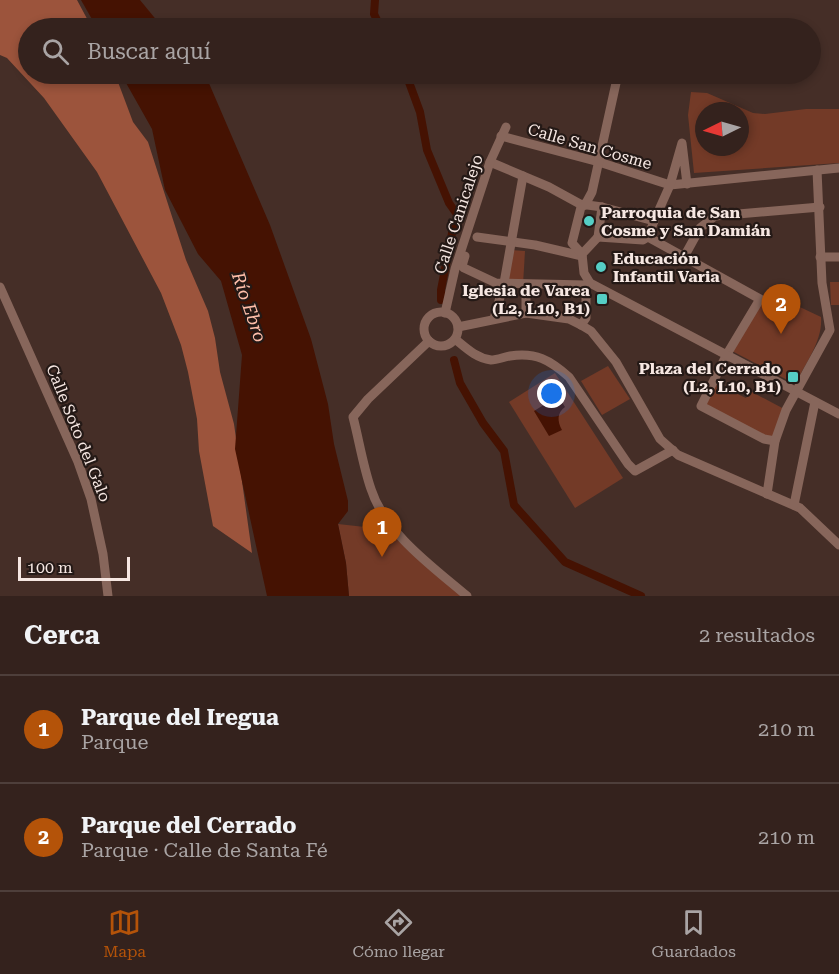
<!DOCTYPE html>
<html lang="es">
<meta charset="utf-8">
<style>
:root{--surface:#34221d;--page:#3c2a26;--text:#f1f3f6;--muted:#a9a4a4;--line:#4e3f3b;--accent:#b45309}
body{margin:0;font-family:"Roboto Serif",serif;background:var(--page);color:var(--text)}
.compass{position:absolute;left:695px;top:102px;width:54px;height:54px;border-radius:50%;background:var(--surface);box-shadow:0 3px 9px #0003;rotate:265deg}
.scale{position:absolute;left:18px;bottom:15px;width:112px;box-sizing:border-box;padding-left:6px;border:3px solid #f6e7e2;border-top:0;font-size:16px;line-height:21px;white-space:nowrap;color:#f6e7e2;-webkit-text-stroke:4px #241916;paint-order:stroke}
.you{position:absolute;left:552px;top:394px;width:21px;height:21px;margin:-15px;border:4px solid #fff;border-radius:50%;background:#1a73e8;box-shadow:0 0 0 9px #1a73e833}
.badge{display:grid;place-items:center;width:39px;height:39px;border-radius:50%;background:var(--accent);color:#fff;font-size:20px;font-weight:700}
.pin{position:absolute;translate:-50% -50px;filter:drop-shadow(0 2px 3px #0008)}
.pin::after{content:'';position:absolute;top:32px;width:21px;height:18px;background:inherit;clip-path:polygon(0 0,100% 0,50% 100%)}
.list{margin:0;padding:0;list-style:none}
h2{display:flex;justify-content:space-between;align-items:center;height:78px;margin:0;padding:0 24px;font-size:26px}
h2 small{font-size:20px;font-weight:400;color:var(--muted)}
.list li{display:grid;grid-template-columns:39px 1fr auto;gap:18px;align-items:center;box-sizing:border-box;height:108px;padding:0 24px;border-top:2px solid var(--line)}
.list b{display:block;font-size:22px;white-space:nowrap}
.list p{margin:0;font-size:20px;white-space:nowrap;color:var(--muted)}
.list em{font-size:20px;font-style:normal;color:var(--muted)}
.icon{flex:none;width:33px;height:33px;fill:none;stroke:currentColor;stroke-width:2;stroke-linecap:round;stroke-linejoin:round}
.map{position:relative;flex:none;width:839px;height:596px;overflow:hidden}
.search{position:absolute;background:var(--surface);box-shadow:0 3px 9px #0003;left:18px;right:18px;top:18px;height:66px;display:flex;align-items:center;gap:15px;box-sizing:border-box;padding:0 21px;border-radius:33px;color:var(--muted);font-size:22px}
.sheet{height:294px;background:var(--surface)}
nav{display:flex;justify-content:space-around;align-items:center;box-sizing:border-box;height:84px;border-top:2px solid var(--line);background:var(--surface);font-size:16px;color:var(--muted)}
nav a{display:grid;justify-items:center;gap:3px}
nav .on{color:var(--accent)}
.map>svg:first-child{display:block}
.green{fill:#733a27;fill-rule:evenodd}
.forest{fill:#9c543c}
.water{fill:#451202}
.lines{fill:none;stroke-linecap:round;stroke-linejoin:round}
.canal{stroke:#451202;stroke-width:8}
.minor{stroke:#87665b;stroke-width:9}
.poi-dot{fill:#55cec5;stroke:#241916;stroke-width:2}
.labels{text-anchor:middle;stroke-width:4.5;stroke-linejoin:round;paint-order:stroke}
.street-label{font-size:16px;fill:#f6e7e2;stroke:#241916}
.poi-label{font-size:16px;font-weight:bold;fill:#f6e7e2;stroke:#241916;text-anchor:start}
.water-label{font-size:18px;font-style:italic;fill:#febea9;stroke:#241916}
</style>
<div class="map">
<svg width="839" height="596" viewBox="0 0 839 596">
<rect width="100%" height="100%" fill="#452e27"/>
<!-- green -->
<g class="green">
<path d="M691 92 707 93 753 113 765 114 806 109H839V163L694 173 688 115ZM704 111H740V147H704Z"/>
<polygon points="510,250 525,251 523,285 507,284"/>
<polygon points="830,282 839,282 839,305 831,305"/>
<path d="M768 292 821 317C823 340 806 363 795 384L732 351Z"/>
<polygon points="608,366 630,399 602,415 581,381"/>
<polygon points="555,373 623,478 575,508 509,402"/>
<polygon points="712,382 746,398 750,391 786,410 775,441 701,406"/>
<polygon points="338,524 365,527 383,550 397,537 466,596 349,596 346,563"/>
</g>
<!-- forest -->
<polygon class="forest" points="0,0 77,0 92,28 28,28 28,74 115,74 133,122 148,142 186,260 208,311 215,338 220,372 234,424 252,553 213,526 199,451 197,419 188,372 181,345 161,293 97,172 44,98 7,58 0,55"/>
<!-- water -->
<g class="water">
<polygon points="81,0 140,0 163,28 97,28"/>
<polygon points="121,74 205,74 270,225 311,339 328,404 334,444 348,501 348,511 338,524 346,563 349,596 267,596 235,449 242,355 221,281 198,254 165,190 152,129"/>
<path d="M558 396 565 407C557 413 557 421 562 430L549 436 534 411Z"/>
</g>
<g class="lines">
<!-- canal -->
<g class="canal">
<polyline points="375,0 374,14 381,28"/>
<polyline points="406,74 420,112 427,150 449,203 456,213"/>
<polyline points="441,300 441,290 454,223"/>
<polyline points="454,360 460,383 483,423 504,451 514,505 565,562 641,596"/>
</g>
<!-- minor -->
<g class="minor">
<polyline points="501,136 599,162 670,185 839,168"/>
<polyline points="490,162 549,187 580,204 602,207 654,221"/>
<polyline points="477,237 535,245 582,256"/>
<polyline points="598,237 643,240 648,237 760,299 727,354 701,406 764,439 775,441"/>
<polyline points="598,237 582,254 584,273 590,283 839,414"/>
<polyline points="598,237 602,207"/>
<polyline points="648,237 654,221 670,185 682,143 687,184"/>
<polyline points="582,254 572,243 581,207 585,205 592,192 618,74"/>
<polyline points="465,256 462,266 464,268 496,283 586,285"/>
<polyline points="684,257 700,228 715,216 820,207"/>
<polyline points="820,257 839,257"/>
<polyline points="0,287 78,462 91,499 103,554 108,596"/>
<circle cx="441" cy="329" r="17"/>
<polyline points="445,313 455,269 490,162 506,127"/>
<polyline points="526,313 526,285"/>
<polyline points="494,319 504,283 523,176"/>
<polyline points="581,325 586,318 586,285 590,283"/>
<polyline points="458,327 526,313 569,319 581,325 591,331 616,362 660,439 678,455 800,508 839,545"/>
<path d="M455 339C466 348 476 358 491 360 497 360 504 357 510 356 536 352 550 360 569 377L628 464 635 471 673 450"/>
<path d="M429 341 368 399 353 417C359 440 363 466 371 489 385 533 433 567 467 596"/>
<polyline points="767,494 775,441 786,410 830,330 822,283 817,170"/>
<polyline points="794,505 815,402"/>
</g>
</g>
<!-- markers -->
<g class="poi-dot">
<circle cx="589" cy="221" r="6"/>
<circle cx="601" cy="267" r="6"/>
<rect x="596" y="293" width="12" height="12" rx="3"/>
<rect x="787" y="371" width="12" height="12" rx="3"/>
</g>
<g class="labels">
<!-- street labels -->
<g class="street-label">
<text transform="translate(590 146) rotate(16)" y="6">Calle San Cosme</text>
<text transform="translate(458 214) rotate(-72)" y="6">Calle Canicalejo</text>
<text transform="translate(79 433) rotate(68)" y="6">Calle Soto del Galo</text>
</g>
<!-- poi labels -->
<g class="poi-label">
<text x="601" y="218">Parroquia de San<tspan x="601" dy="18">Cosme y San Damián</tspan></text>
<text x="613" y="264">Educación<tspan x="613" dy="18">Infantil Varia</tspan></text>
<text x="590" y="296" text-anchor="end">Iglesia de Varea<tspan x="590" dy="18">(L2, L10, B1)</tspan></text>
<text x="781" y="374" text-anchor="end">Plaza del Cerrado<tspan x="781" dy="18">(L2, L10, B1)</tspan></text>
</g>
<!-- water labels -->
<g class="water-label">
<text transform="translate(249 307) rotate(71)" y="6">Río Ebro</text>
</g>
</g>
</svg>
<svg class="compass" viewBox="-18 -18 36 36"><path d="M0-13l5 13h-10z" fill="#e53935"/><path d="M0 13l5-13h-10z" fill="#a9a4a4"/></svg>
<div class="scale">100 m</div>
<div class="you"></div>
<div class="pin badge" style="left:382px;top:557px">1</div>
<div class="pin badge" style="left:781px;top:334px">2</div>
<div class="search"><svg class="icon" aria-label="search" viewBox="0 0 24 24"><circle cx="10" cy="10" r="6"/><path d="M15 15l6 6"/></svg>Buscar aquí</div>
</div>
<section class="sheet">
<h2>Cerca<small>2 resultados</small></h2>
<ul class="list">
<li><span class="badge">1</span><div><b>Parque del Iregua</b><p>Parque</p></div><em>210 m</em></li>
<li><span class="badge">2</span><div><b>Parque del Cerrado</b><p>Parque · Calle de Santa Fé</p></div><em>210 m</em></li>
</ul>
</section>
<nav>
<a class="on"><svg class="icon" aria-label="map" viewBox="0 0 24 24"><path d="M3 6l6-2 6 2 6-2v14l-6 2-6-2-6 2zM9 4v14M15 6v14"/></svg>Mapa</a>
<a><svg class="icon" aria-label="directions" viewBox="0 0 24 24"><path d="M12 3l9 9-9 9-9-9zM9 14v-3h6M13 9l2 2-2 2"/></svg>Cómo llegar</a>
<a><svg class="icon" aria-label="saved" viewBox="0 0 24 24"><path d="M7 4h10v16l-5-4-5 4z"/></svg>Guardados</a>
</nav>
